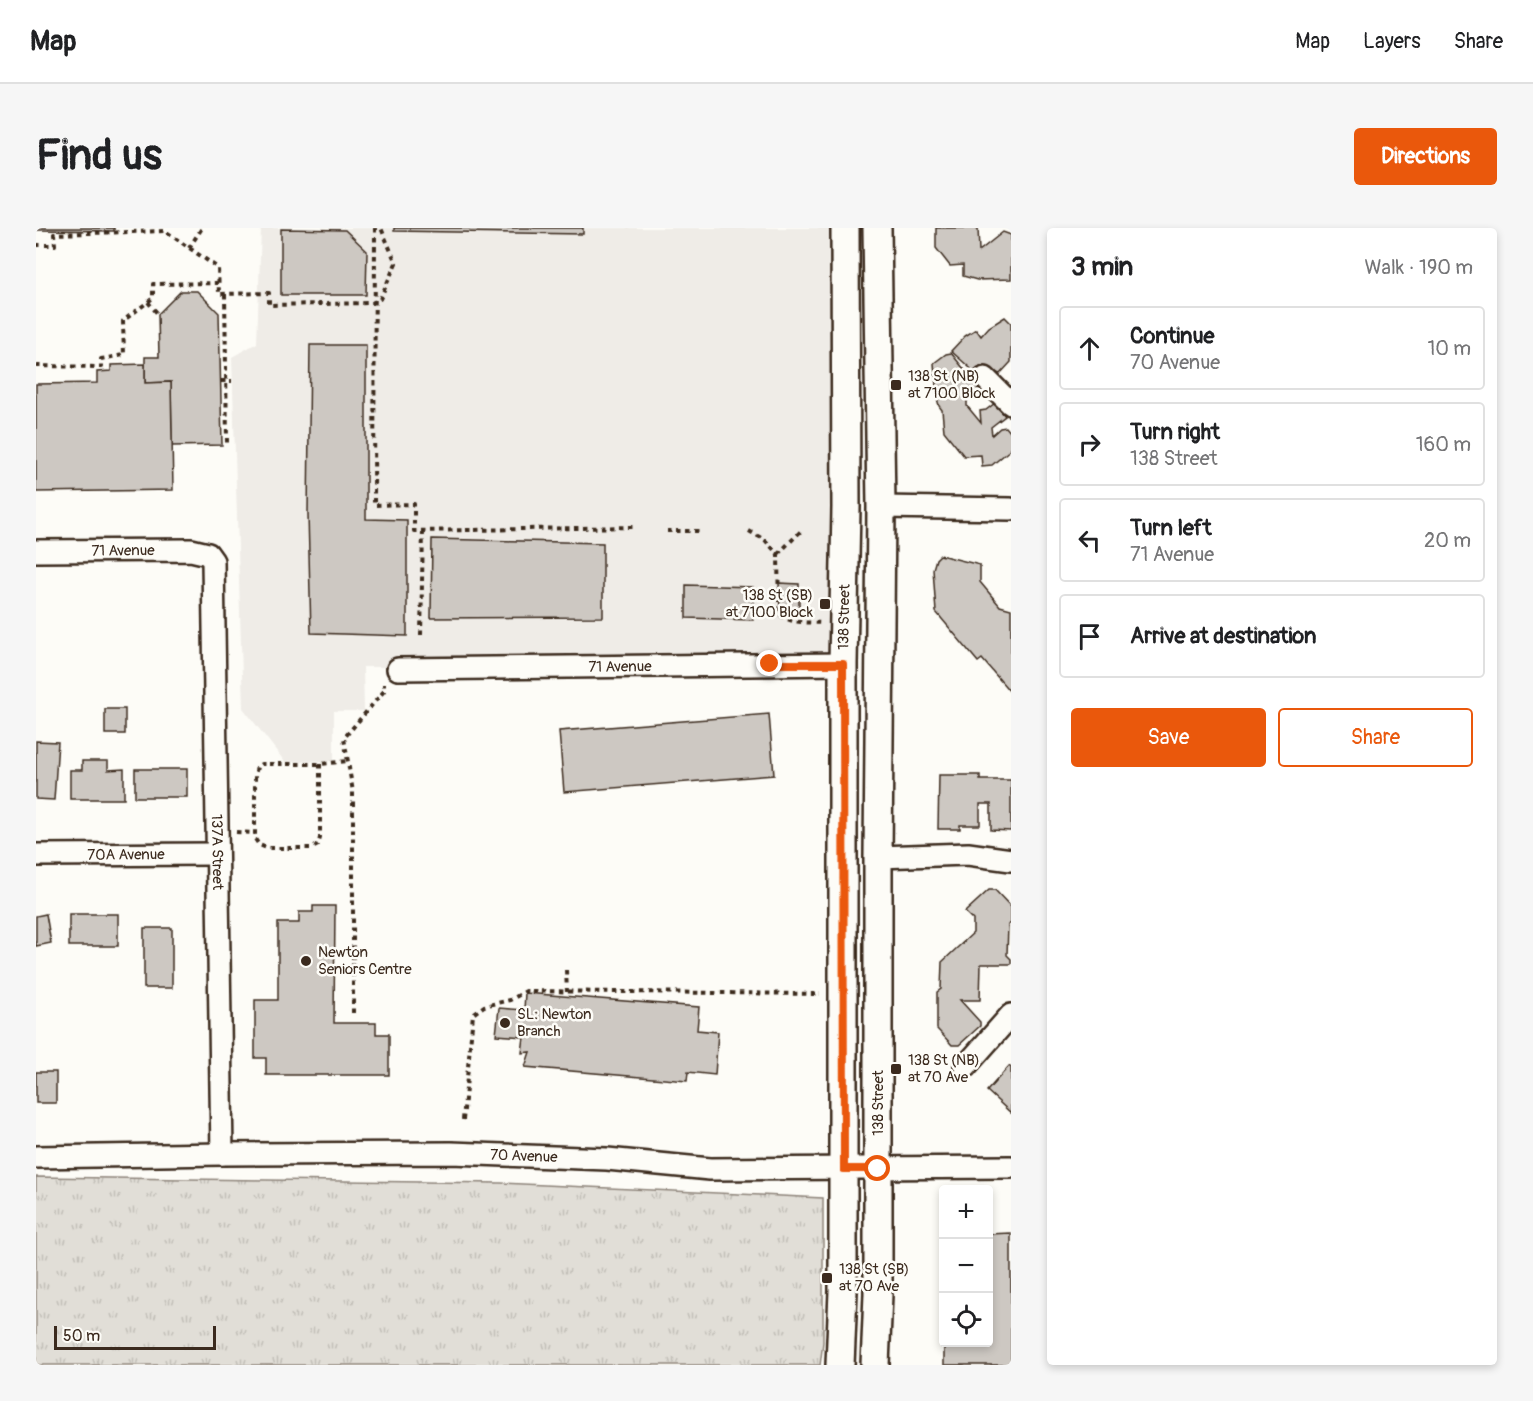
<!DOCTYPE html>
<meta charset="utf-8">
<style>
:root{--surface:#fff;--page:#f6f6f6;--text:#202124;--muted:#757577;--line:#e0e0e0;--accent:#ea580c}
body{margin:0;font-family:Pangolin,sans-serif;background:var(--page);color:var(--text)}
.controls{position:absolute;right:18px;bottom:18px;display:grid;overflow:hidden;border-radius:6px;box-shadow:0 3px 9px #0003}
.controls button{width:54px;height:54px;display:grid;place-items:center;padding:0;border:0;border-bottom:2px solid var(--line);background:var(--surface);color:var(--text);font:30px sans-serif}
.scale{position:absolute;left:18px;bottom:15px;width:162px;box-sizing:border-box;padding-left:6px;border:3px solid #3b2a1e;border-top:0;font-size:16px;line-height:21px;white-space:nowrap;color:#3b2a1e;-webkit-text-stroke:4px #fdfcf7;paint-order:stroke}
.stop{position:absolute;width:18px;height:18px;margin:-14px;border:4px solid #ea580c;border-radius:50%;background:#fff}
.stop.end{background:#ea580c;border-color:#fff;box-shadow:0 2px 6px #0008}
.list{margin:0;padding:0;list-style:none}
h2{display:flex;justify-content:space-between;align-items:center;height:78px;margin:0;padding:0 24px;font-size:26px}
h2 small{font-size:20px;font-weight:400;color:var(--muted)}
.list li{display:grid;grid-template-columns:39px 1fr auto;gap:18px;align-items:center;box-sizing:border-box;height:84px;margin:0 12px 12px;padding:0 12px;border:2px solid var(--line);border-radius:6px}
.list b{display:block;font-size:22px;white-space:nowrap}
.list p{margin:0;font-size:20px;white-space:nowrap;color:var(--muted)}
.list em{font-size:20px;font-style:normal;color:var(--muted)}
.actions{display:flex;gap:12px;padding:18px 24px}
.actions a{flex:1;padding:14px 0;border:2px solid var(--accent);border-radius:6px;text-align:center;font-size:21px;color:var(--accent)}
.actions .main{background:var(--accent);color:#fff}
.icon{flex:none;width:33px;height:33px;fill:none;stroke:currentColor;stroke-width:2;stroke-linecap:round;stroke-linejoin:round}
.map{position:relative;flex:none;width:975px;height:1137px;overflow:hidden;border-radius:6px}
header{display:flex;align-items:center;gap:36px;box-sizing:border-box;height:84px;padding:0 30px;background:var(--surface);border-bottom:2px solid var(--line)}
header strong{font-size:28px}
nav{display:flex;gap:33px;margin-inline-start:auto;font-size:21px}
.intro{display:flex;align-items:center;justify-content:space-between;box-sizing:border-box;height:144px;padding:0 36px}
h1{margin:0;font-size:42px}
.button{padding:15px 27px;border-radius:6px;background:var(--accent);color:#fff;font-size:21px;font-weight:700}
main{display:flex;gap:36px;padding:0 36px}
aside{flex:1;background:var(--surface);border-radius:6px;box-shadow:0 3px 9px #0003}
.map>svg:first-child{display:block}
.built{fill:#efece7}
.park{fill:url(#park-tufts);stroke:#8e847a;stroke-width:1.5}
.building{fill:#cdc8c2;stroke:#3b2a1e;stroke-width:1.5}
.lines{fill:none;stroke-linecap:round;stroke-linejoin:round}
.minor-casing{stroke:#3b2a1e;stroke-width:26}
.major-casing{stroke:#3b2a1e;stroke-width:32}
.path{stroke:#3b2a1e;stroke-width:4;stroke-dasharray:4.5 4.5;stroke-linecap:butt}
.minor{stroke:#fdfcf7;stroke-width:21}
.major{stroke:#fdfcf7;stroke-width:27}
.route{stroke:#ea580c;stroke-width:8}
.poi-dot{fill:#3b2a1e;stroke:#fdfcf7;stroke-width:2}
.labels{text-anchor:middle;stroke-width:5;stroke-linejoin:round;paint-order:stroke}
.poi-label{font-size:15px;fill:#3b2a1e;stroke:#fdfcf7;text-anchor:start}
.street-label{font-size:15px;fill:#3b2a1e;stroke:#fdfcf7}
</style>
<header>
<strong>Map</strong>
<nav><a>Map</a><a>Layers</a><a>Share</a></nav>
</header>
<div class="intro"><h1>Find us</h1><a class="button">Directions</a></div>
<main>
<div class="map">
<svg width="975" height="1137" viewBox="0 0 975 1137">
<defs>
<pattern id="park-tufts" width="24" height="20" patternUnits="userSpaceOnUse" patternTransform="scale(1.5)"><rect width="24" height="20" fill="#e1ded7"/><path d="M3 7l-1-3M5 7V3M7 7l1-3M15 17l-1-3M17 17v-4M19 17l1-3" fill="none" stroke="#c2bfb8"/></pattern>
</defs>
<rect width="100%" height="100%" fill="#fdfcf7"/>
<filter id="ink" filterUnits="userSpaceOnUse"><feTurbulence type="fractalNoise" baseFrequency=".0167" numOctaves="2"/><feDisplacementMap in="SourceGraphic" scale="12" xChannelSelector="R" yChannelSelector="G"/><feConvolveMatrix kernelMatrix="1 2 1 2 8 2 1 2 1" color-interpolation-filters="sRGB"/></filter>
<g filter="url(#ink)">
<!-- built -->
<polygon class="built" points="225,0 801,0 810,439 327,439 328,483 298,483 298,533 249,534 207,480 196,129 221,115"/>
<!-- park -->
<polygon class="park" points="0,949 465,955 787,970 787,1114 784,1137 0,1137"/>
<!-- building -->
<g class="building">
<polygon points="0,0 78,0 78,3 0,2"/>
<polygon points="358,0 547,0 547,6 358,3"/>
<polygon points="900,0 942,0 943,23 967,4 975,7 975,51 941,52 927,48 927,37 914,38 900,20"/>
<polygon points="245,1 309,2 331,23 330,67 245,67"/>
<polygon points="145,63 161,63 183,85 186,217 136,218 135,154 109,155 109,129 123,129 122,86"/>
<polygon points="969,89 975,95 975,134 964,146 948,141 942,147 915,123 929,108 940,101 945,108 953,99"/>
<polygon points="274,117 330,117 330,291 371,292 371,408 275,405 272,286"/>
<polygon points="915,125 945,162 935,170 931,171 931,178 945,195 944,183 950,182 959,175 969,188 955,199 956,207 964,200 970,199 975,205 975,221 956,237 946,238 945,227 928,228 908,203 906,182 903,178 901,170 898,135 910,126"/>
<polygon points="109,136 109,155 135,154 137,262 0,264 0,156 61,155 61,144 75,143 75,137"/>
<polygon points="396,311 567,315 567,389 395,390"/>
<polygon points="904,327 944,337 944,354 964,378 975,381 975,465 946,431 942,434 900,384 897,341 900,331"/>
<polygon points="743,355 763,356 763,384 744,384"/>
<polygon points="650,357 717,359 717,392 650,390"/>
<rect x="69" y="481" width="20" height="25"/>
<polygon points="733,486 738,547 528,564 523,503"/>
<polygon points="0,513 22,514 18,572 0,571"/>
<polygon points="46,533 72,533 72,542 88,541 88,571 34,571 34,542 46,542"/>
<rect x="99" y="541" width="52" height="28"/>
<polygon points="903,547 944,547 944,552 975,552 975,603 955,602 955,576 944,576 944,597 924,597 924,601 902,601"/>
<polygon points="953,662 959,662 975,679 975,695 972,697 971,727 975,731 975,736 945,736 944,772 924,772 944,794 944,798 923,817 916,817 901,801 901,764 905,761 906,734 937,705 937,692 929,684"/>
<polygon points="277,678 299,678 298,795 340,795 340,806 353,806 353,847 230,847 230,830 219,830 219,772 242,772 242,695 263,695 263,684 277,684"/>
<polygon points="10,686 15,715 0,718 0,688"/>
<rect x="33" y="686" width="49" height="32"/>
<rect x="108" y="700" width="28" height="60"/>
<polygon points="489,765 663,779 661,802 682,804 679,847 652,844 651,853 489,839 494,824 486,825 488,809 460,807 463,780 488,782"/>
<polygon points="973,838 975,840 975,885 951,863"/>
<rect x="0" y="844" width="20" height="31"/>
<polygon points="975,1005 975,1137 908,1137 908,1114 952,1114 952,1006"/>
<polygon points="904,1007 908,1007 908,1111"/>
</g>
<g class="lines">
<defs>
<g id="minor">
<polyline points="949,150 975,176"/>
<polyline points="845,279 975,281"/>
<path id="s1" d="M0 323 155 322 172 326 177 333 186 926"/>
<path id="s2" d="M362 441 807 436"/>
<path id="s3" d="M0 627 180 626"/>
<polyline points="842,629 932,626 975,632"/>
<polyline points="929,839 975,787"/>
<path id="s4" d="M0 929 186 926 415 925 571 931 674 941 975 939"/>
</g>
<g id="major">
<path id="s5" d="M804 1137 807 1063V436L810 279 809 0"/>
<polyline points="839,1137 842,1066 842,629 845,279 841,0"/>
</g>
</defs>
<!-- minor casing -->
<use href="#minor" class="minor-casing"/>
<!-- major casing -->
<use href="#major" class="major-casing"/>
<!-- path -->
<g class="path">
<polyline points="339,0 338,277 378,276 378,303 597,299"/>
<polyline points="0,17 19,17 18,6 129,3 182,40 183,66 233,65 233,77 336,75 344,71 360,35 345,0"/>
<polyline points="153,20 166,0"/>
<polyline points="189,66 191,215"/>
<polyline points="112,74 122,86"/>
<polyline points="0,138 65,139 65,131 88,127 87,93 117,70 117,56 182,55"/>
<polyline points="185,153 196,153"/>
<polyline points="631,303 666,303"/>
<path d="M713 303 729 312 742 326 743 386C754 396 771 394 786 395"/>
<polyline points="742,326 765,303"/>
<polyline points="385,407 387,302"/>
<polyline points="284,536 284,610 282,617 276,620 231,620 223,617 219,611 219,547 221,539 225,536 284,536 312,533"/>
<polyline points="200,604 219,605"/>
<polyline points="530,742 531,764"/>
<polyline points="317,785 317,564 308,510 348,463 348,456"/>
<polyline points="427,892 437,786 448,778 474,772 490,763 784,766"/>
</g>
<!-- minor -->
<use href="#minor" class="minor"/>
<!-- major -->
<use href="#major" class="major"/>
</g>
</g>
<g class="lines" filter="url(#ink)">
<!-- route -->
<polyline class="route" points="734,436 807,436 808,941 842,941"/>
</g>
<!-- markers -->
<g class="poi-dot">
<rect x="854" y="151" width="12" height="12" rx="3"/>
<rect x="783" y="370" width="12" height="12" rx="3"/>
<circle cx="270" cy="733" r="6"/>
<circle cx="469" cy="795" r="6"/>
<rect x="854" y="835" width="12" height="12" rx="3"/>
<rect x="785" y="1044" width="12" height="12" rx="3"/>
</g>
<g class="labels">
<!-- poi labels -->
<g class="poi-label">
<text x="872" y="153">138 St (NB)<tspan x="872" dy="17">at 7100 Block</tspan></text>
<text x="777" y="372" text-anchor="end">138 St (SB)<tspan x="777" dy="17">at 7100 Block</tspan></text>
<text x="282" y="729">Newton<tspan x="282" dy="17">Seniors Centre</tspan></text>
<text x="481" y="791">SL: Newton<tspan x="481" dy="17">Branch</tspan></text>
<text x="872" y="837">138 St (NB)<tspan x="872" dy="17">at 70 Ave</tspan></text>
<text x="803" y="1046">138 St (SB)<tspan x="803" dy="17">at 70 Ave</tspan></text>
</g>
<!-- street labels -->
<g class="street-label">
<text dy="5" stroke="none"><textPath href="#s1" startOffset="87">71 Avenue</textPath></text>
<text dy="5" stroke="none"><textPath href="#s5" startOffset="748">138 Street</textPath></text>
<text dy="5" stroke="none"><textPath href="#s2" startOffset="222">71 Avenue</textPath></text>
<text dy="5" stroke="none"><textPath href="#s1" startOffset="472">137A Street</textPath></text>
<text dy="5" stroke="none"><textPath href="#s3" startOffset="90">70A Avenue</textPath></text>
<text transform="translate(842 875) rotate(-90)" y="5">138 Street</text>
<text dy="5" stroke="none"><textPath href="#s4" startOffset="488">70 Avenue</textPath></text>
</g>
</g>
</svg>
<div class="controls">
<button>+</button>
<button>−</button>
<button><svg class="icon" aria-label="locate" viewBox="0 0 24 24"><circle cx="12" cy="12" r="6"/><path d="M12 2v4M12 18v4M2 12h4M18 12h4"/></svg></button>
</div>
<div class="scale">50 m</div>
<div class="stop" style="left:842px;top:941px"></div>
<div class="stop end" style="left:734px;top:436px"></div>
</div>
<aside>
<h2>3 min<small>Walk · 190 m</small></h2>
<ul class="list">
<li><svg class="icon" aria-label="ahead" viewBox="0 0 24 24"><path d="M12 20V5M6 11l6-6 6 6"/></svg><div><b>Continue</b><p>70 Avenue</p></div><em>10 m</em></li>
<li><svg class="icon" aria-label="right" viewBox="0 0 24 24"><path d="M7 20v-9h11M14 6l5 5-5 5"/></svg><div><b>Turn right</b><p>138 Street</p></div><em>160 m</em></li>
<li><svg class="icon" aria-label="left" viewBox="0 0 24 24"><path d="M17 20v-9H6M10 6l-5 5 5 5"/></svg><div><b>Turn left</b><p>71 Avenue</p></div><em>20 m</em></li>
<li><svg class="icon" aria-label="arrive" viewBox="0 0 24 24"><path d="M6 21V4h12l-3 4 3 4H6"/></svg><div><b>Arrive at destination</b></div></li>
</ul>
<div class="actions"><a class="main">Save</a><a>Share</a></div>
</aside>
</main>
